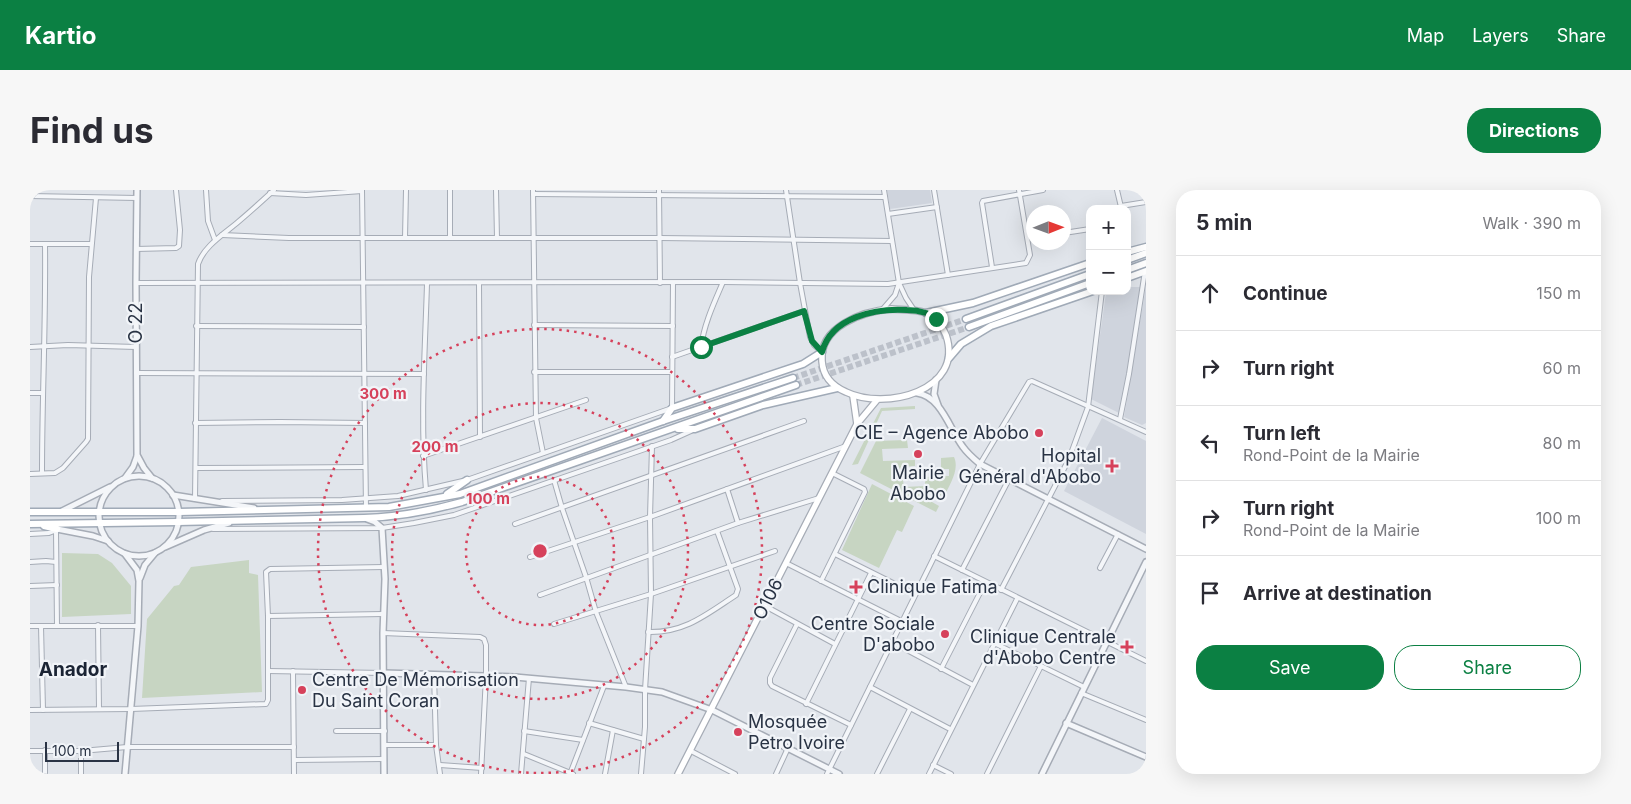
<!DOCTYPE html>
<meta charset="utf-8">
<style>
:root{--surface:#fff;--page:#f7f7f7;--text:#2b2b33;--muted:#7c7c81;--line:#e1e1e2;--accent:#0b8043}
body{margin:0;font-family:Inter,sans-serif;background:var(--page);color:var(--text)}
.controls{position:absolute;right:15px;top:15px;display:grid;overflow:hidden;border-radius:10px;box-shadow:0 5px 20px #0002}
.controls button{width:45px;height:45px;display:grid;place-items:center;padding:0;border:0;border-bottom:1px solid var(--line);background:var(--surface);color:var(--text);font:25px sans-serif}
.compass{position:absolute;left:996px;top:15px;width:45px;height:45px;border-radius:50%;background:var(--surface);box-shadow:0 5px 20px #0002;rotate:89deg}
.scale{position:absolute;left:15px;bottom:12px;width:74px;box-sizing:border-box;padding-left:5px;border:2px solid #293344;border-top:0;font-size:14px;line-height:18px;white-space:nowrap;color:#293344;-webkit-text-stroke:4px #f1f4f8;paint-order:stroke}
.stop{position:absolute;width:15px;height:15px;margin:-11px;border:4px solid #0b8043;border-radius:50%;background:#fff}
.stop.end{background:#0b8043;border-color:#fff;box-shadow:0 1px 5px #0008}
.list{margin:0;padding:0;list-style:none}
h2{display:flex;justify-content:space-between;align-items:center;height:65px;margin:0;padding:0 20px;font-size:21px}
h2 small{font-size:16px;font-weight:400;color:var(--muted)}
.list li{display:grid;grid-template-columns:32px 1fr auto;gap:15px;align-items:center;box-sizing:border-box;height:75px;padding:0 20px;border-top:1px solid var(--line)}
.list b{display:block;font-size:19px;white-space:nowrap}
.list p{margin:0;font-size:16px;white-space:nowrap;color:var(--muted)}
.list em{font-size:16px;font-style:normal;color:var(--muted)}
.actions{display:flex;gap:10px;padding:15px 20px}
.actions a{flex:1;padding:11px 0;border:1px solid var(--accent);border-radius:20px;text-align:center;font-size:18px;color:var(--accent)}
.actions .main{background:var(--accent);color:#fff}
.icon{flex:none;width:28px;height:28px;fill:none;stroke:currentColor;stroke-width:2;stroke-linecap:round;stroke-linejoin:round}
.map{position:relative;flex:none;width:1116px;height:584px;overflow:hidden;border-radius:20px}
header{display:flex;align-items:center;gap:30px;box-sizing:border-box;height:70px;padding:0 25px;background:var(--accent);color:#fff}
header strong{font-size:24px}
nav{display:flex;gap:28px;margin-inline-start:auto;font-size:18px}
.intro{display:flex;align-items:center;justify-content:space-between;box-sizing:border-box;height:120px;padding:0 30px}
h1{margin:0;font-size:35px}
.button{padding:12px 22px;border-radius:20px;background:var(--accent);color:#fff;font-size:18px;font-weight:700}
main{display:flex;gap:30px;padding:0 30px}
aside{flex:1;background:var(--surface);border-radius:20px;box-shadow:0 5px 20px #0002}
.map>svg:first-child{display:block}
.built{fill:#cfd4dd}
.green{fill:#c7d5c2}
.lines{fill:none;stroke-linecap:round;stroke-linejoin:round}
.primary-tunnel{stroke:#bcc1ca;stroke-width:6;stroke-dasharray:6 3;stroke-linecap:butt}
.minor-casing{stroke:#a6acb6;stroke-width:6}
.tertiary-casing{stroke:#a6acb6;stroke-width:8}
.secondary-casing{stroke:#a6acb6;stroke-width:8}
.primary-casing{stroke:#a0aab7;stroke-width:9}
.minor{stroke:#f4f6f9;stroke-width:4}
.tertiary{stroke:#f4f6f9;stroke-width:5}
.secondary{stroke:#fff;stroke-width:5.5}
.primary{stroke:#fff;stroke-width:6}
.route{stroke:#0b8043;stroke-width:6}
.ring{fill:none;stroke:#d6415b;stroke-width:2.5;stroke-dasharray:2.5 5}
.poi-dot{fill:#d6415b;stroke:#f1f4f8;stroke-width:2}
.labels{text-anchor:middle;stroke-width:4.5;stroke-linejoin:round;paint-order:stroke}
.street-label{font-size:18px;fill:#293344;stroke:#f1f4f8}
.poi-label{font-size:18px;fill:#293344;stroke:#f1f4f8;text-anchor:end}
.neighbourhood-label{font-size:19px;font-weight:bold;fill:#1b2434;stroke:#f1f4f8}
.centre{fill:#d6415b;stroke:#f1f4f8;stroke-width:2.5}
.ring-label{font-size:15px;text-anchor:middle;font-weight:bold;fill:#d6415b;stroke:#f1f4f8;stroke-width:4.5;stroke-linejoin:round;paint-order:stroke}
</style>
<header>
<strong>Kartio</strong>
<nav><a>Map</a><a>Layers</a><a>Share</a></nav>
</header>
<div class="intro"><h1>Find us</h1><a class="button">Directions</a></div>
<main>
<div class="map">
<svg width="1116" height="584" viewBox="0 0 1116 584">
<rect width="100%" height="100%" fill="#e1e5eb"/>
<!-- built -->
<g class="built">
<polygon points="857,0 900,0 902,13 860,19"/>
<polygon points="1116,96 1116,233 1112,235 1094,227"/>
<polygon points="1097,97 1112,97 1091,224 1061,209 1076,103 1082,101 1097,101"/>
<polygon points="1072,228 1116,251 1116,344 1034,301"/>
</g>
<!-- green -->
<g class="green">
<polygon points="885,216 885,219 852,221 828,274 822,275 851,218"/>
<path d="M877 250 878 258 852 259 853 271 885 270V276L871 277 872 288 887 287V289L873 290 874 297 895 296V290H892L891 287 919 286V279H911V268L924 267C930 280 919 295 914 307L899 300 895 308 909 316 906 322 830 283 846 251Z"/>
<polygon points="842,294 884,316 872,342 867,340 849,378 812,360"/>
<polygon points="32,363 68,364 82,373 101,396 101,424 32,427"/>
<polygon points="219,370 219,383 228,385 232,502 112,508 117,429 144,396 149,395 161,377"/>
</g>
<g class="lines">
<!-- primary-tunnel -->
<g class="primary-tunnel">
<polyline points="763,188 936,129"/>
<polyline points="766,195 939,137"/>
</g>
<defs>
<g id="minor">
<polyline points="176,0 178,31 185,50"/>
<polyline points="332,0 336,318"/>
<polyline points="466,0 467,48"/>
<polyline points="503,0 506,228 513,263"/>
<polyline points="629,0 630,93"/>
<polyline points="756,0 770,93 780,147 784,155 792,162"/>
<polyline points="854,0 869,93 876,108 884,120"/>
<polyline points="904,0 918,85"/>
<polyline points="1087,0 1091,17"/>
<polyline points="240,3 276,5 332,1"/>
<polyline points="503,4 855,7"/>
<polyline points="0,6 107,8"/>
<polyline points="1091,16 1116,12"/>
<polyline points="858,24 907,17"/>
<polyline points="1034,43 1060,39"/>
<polyline points="192,45 259,48 630,48 862,51"/>
<polyline points="420,47 420,0"/>
<polyline points="375,48 376,0"/>
<path d="M0 54H15C16 131 12 207 12 283"/>
<polyline points="15,54 61,54"/>
<polyline points="106,59 146,58 149,56 150,40 146,0"/>
<polyline points="962,77 952,13 953,11 1013,0"/>
<polyline points="106,93 693,92 858,94 996,73 1000,65 989,0"/>
<polyline points="449,94 450,247"/>
<polyline points="852,120 865,105 869,93"/>
<polyline points="504,135 643,136"/>
<polyline points="166,136 334,137"/>
<polyline points="0,157 38,155 106,157"/>
<path d="M671 157C674 134 684 113 693 92"/>
<polyline points="642,167 774,121"/>
<polyline points="504,182 642,182"/>
<polyline points="106,183 394,184"/>
<polyline points="0,203 12,203"/>
<polyline points="1090,229 1099,184 1115,81"/>
<polyline points="165,233 250,232 335,233"/>
<polyline points="393,266 556,210"/>
<polyline points="166,278 335,277"/>
<polyline points="0,284 25,283 33,278 56,252 58,249 59,87 66,8"/>
<polyline points="524,290 532,318 556,387 566,422 596,497"/>
<polyline points="697,299 708,333"/>
<path d="M396 300C390 231 395 162 397 94"/>
<path d="M165 309 168 74C174 56 194 44 208 32 220 22 232 11 244 0"/>
<polyline points="192,311 312,310 368,306 437,290 642,218 643,93"/>
<polyline points="485,334 774,231"/>
<polyline points="183,339 352,338 384,333 424,325 641,250 661,241"/>
<polyline points="26,341 27,436"/>
<polyline points="0,344 19,343 27,340"/>
<polyline points="805,364 885,404"/>
<polyline points="904,366 1116,471"/>
<polyline points="500,367 620,327 816,256"/>
<polyline points="0,372 16,371 26,372"/>
<polyline points="756,373 871,431"/>
<polyline points="1070,378 1088,344"/>
<polyline points="932,380 979,289"/>
<polyline points="791,391 835,302 834,299 802,283"/>
<polyline points="0,396 27,395"/>
<polyline points="971,400 1039,269 1058,217 1072,101"/>
<polyline points="510,405 708,333 789,308"/>
<polyline points="735,416 805,454"/>
<polyline points="353,424 238,426 236,382 240,379 354,377"/>
<polyline points="524,434 621,404 745,361"/>
<polyline points="767,434 740,488 740,493 742,496 821,535"/>
<polyline points="68,435 69,519"/>
<polyline points="0,436 108,436"/>
<polyline points="11,436 13,520"/>
<path d="M618 442C655 443 677 424 706 405L708 399 687 341"/>
<polyline points="353,443 450,447 454,449 456,455 456,486 451,584"/>
<polyline points="862,452 943,495"/>
<polyline points="964,453 1054,497"/>
<polyline points="911,479 955,393"/>
<polyline points="238,481 354,483"/>
<polyline points="263,481 264,584"/>
<polyline points="404,484 406,555 410,584"/>
<polyline points="840,497 920,539"/>
<polyline points="1051,503 1116,530"/>
<polyline points="776,514 841,383"/>
<polyline points="0,520 101,519 236,514 238,510 238,426"/>
<polyline points="559,533 614,549"/>
<polyline points="306,541 355,541"/>
<polyline points="494,541 553,550"/>
<polyline points="354,555 406,555"/>
<polyline points="0,561 51,561 97,557 264,557"/>
<polyline points="51,561 51,584"/>
<polyline points="661,561 705,584"/>
<polyline points="494,564 543,584"/>
<polyline points="265,570 354,569"/>
<polyline points="410,575 452,578"/>
<polyline points="903,575 921,584"/>
<polyline points="15,584 15,560"/>
<polyline points="491,584 499,488"/>
<polyline points="540,584 574,496"/>
<polyline points="575,584 583,540"/>
<polyline points="611,584 615,537 615,500 621,404 620,327 622,256"/>
<polyline points="746,584 758,558"/>
<polyline points="797,584 950,274 999,192 1002,191 1116,242"/>
<polyline points="847,584 880,519"/>
<polyline points="899,584 987,409"/>
<polyline points="957,584 1011,476"/>
<polyline points="1115,584 1116,581"/>
</g>
<g id="tertiary">
<polyline points="107,0 106,93 107,265 114,278 122,288"/>
<polyline points="906,190 904,204 908,215"/>
<path d="M887 203C911 206 920 240 933 257 938 264 944 269 950 274L1116 359"/>
<circle cx="109" cy="326" r="40"/>
<polyline points="95,288 103,277 107,266"/>
<polyline points="143,305 224,318"/>
<polyline points="32,321 80,297"/>
<polyline points="337,329 345,332 352,338 355,389 353,443 354,584"/>
<polyline points="27,339 63,346 78,351"/>
<polyline points="135,357 174,340 199,333"/>
<polyline points="110,388 115,375 125,363"/>
<polyline points="354,483 485,487 596,497 632,502 682,520 809,584"/>
<polyline points="1036,533 1116,567"/>
<polyline points="95,584 108,436 109,391 107,380 95,364"/>
<polyline points="1012,584 1116,372"/>
</g>
<g id="secondary">
<path d="M861 119C872 120 885 119 896 123 905 127 912 135 916 145 935 201 855 221 816 202 802 196 793 187 792 171 789 136 834 121 861 119Z"/>
<polyline points="823,206 827,234"/>
<polyline points="648,584 827,234 847,210"/>
</g>
<g id="primary">
<polyline points="1097,62 1116,57"/>
<polyline points="1097,70 1116,63"/>
<polyline points="1097,80 1116,73"/>
<polyline points="1097,88 1116,81"/>
<polyline points="896,123 943,113 1060,73"/>
<polyline points="936,129 1060,84"/>
<polyline points="939,137 1060,93"/>
<polyline points="919,168 931,154 961,136 1063,101"/>
<polyline points="633,231 642,218 773,174 792,162"/>
<polyline points="648,239 665,239 733,215 807,198"/>
<polyline points="417,304 437,290"/>
<polyline points="0,322 149,322 359,317 430,304 633,231 763,188"/>
<path d="M0 334 148 332 334 328C368 327 400 321 432 312L766 195"/>
<polyline points="14,336 27,339"/>
</g>
</defs>
<!-- minor casing -->
<use href="#minor" class="minor-casing"/>
<!-- tertiary casing -->
<use href="#tertiary" class="tertiary-casing"/>
<!-- secondary casing -->
<use href="#secondary" class="secondary-casing"/>
<!-- primary casing -->
<use href="#primary" class="primary-casing"/>
<!-- minor -->
<use href="#minor" class="minor"/>
<!-- tertiary -->
<use href="#tertiary" class="tertiary"/>
<!-- secondary -->
<use href="#secondary" class="secondary"/>
<!-- primary -->
<use href="#primary" class="primary"/>
</g>
<g class="lines">
<!-- route -->
<path class="route" d="M671 157 774 121 782 151 792 162C801 127 846 118 877 120 883 120 890 121 896 123 900 125 903 127 906 129"/>
</g>
<!-- distance rings -->
<g class="ring">
<circle cx="510" cy="361" r="74"/>
<circle cx="510" cy="361" r="148"/>
<circle cx="510" cy="361" r="222"/>
</g>
<!-- markers -->
<g class="poi-dot">
<circle cx="1009" cy="243" r="5"/>
<circle cx="888" cy="264" r="5"/>
<path d="M1079.5 268.5h5v5h5v5h-5v5h-5v-5h-5v-5h5z"/>
<path d="M823.5 389.5h5v5h5v5h-5v5h-5v-5h-5v-5h5z"/>
<circle cx="915" cy="444" r="5"/>
<path d="M1094.5 449.5h5v5h5v5h-5v5h-5v-5h-5v-5h5z"/>
<circle cx="272" cy="500" r="5"/>
<circle cx="708" cy="542" r="5"/>
</g>
<g class="labels">
<!-- street labels -->
<g class="street-label">
<text transform="translate(106 133) rotate(-90)" y="6">O 22</text>
<text transform="translate(738 409) rotate(-63)" y="6">O106</text>
</g>
<!-- poi labels -->
<g class="poi-label">
<text x="999" y="249">CIE – Agence Abobo</text>
<text x="1071" y="272">Hopital<tspan x="1071" dy="21">Général d'Abobo</tspan></text>
<text x="888" y="289" text-anchor="middle">Mairie<tspan x="888" dy="21">Abobo</tspan></text>
<text x="837" y="403" text-anchor="start">Clinique Fatima</text>
<text x="905" y="440">Centre Sociale<tspan x="905" dy="21">D'abobo</tspan></text>
<text x="1086" y="453">Clinique Centrale<tspan x="1086" dy="21">d'Abobo Centre</tspan></text>
<text x="282" y="496" text-anchor="start">Centre De Mémorisation<tspan x="282" dy="21">Du Saint Coran</tspan></text>
<text x="718" y="538" text-anchor="start">Mosquée<tspan x="718" dy="21">Petro Ivoire</tspan></text>
</g>
<!-- neighbourhood labels -->
<g class="neighbourhood-label">
<text x="43" y="486">Anador</text>
</g>
</g>
<circle cx="510" cy="361" r="8" class="centre"/>
<g class="ring-label">
<text x="353" y="209">300 m</text>
<text x="405" y="262">200 m</text>
<text x="458" y="314">100 m</text>
</g>
</svg>
<div class="controls">
<button>+</button>
<button>−</button>
</div>
<svg class="compass" viewBox="-18 -18 36 36"><path d="M0-13l5 13h-10z" fill="#e53935"/><path d="M0 13l5-13h-10z" fill="#7c7c81"/></svg>
<div class="scale">100 m</div>
<div class="stop" style="left:671px;top:157px"></div>
<div class="stop end" style="left:906px;top:129px"></div>
</div>
<aside>
<h2>5 min<small>Walk · 390 m</small></h2>
<ul class="list">
<li><svg class="icon" aria-label="ahead" viewBox="0 0 24 24"><path d="M12 20V5M6 11l6-6 6 6"/></svg><div><b>Continue</b></div><em>150 m</em></li>
<li><svg class="icon" aria-label="right" viewBox="0 0 24 24"><path d="M7 20v-9h11M14 6l5 5-5 5"/></svg><div><b>Turn right</b></div><em>60 m</em></li>
<li><svg class="icon" aria-label="left" viewBox="0 0 24 24"><path d="M17 20v-9H6M10 6l-5 5 5 5"/></svg><div><b>Turn left</b><p>Rond-Point de la Mairie</p></div><em>80 m</em></li>
<li><svg class="icon" aria-label="right" viewBox="0 0 24 24"><path d="M7 20v-9h11M14 6l5 5-5 5"/></svg><div><b>Turn right</b><p>Rond-Point de la Mairie</p></div><em>100 m</em></li>
<li><svg class="icon" aria-label="arrive" viewBox="0 0 24 24"><path d="M6 21V4h12l-3 4 3 4H6"/></svg><div><b>Arrive at destination</b></div></li>
</ul>
<div class="actions"><a class="main">Save</a><a>Share</a></div>
</aside>
</main>
